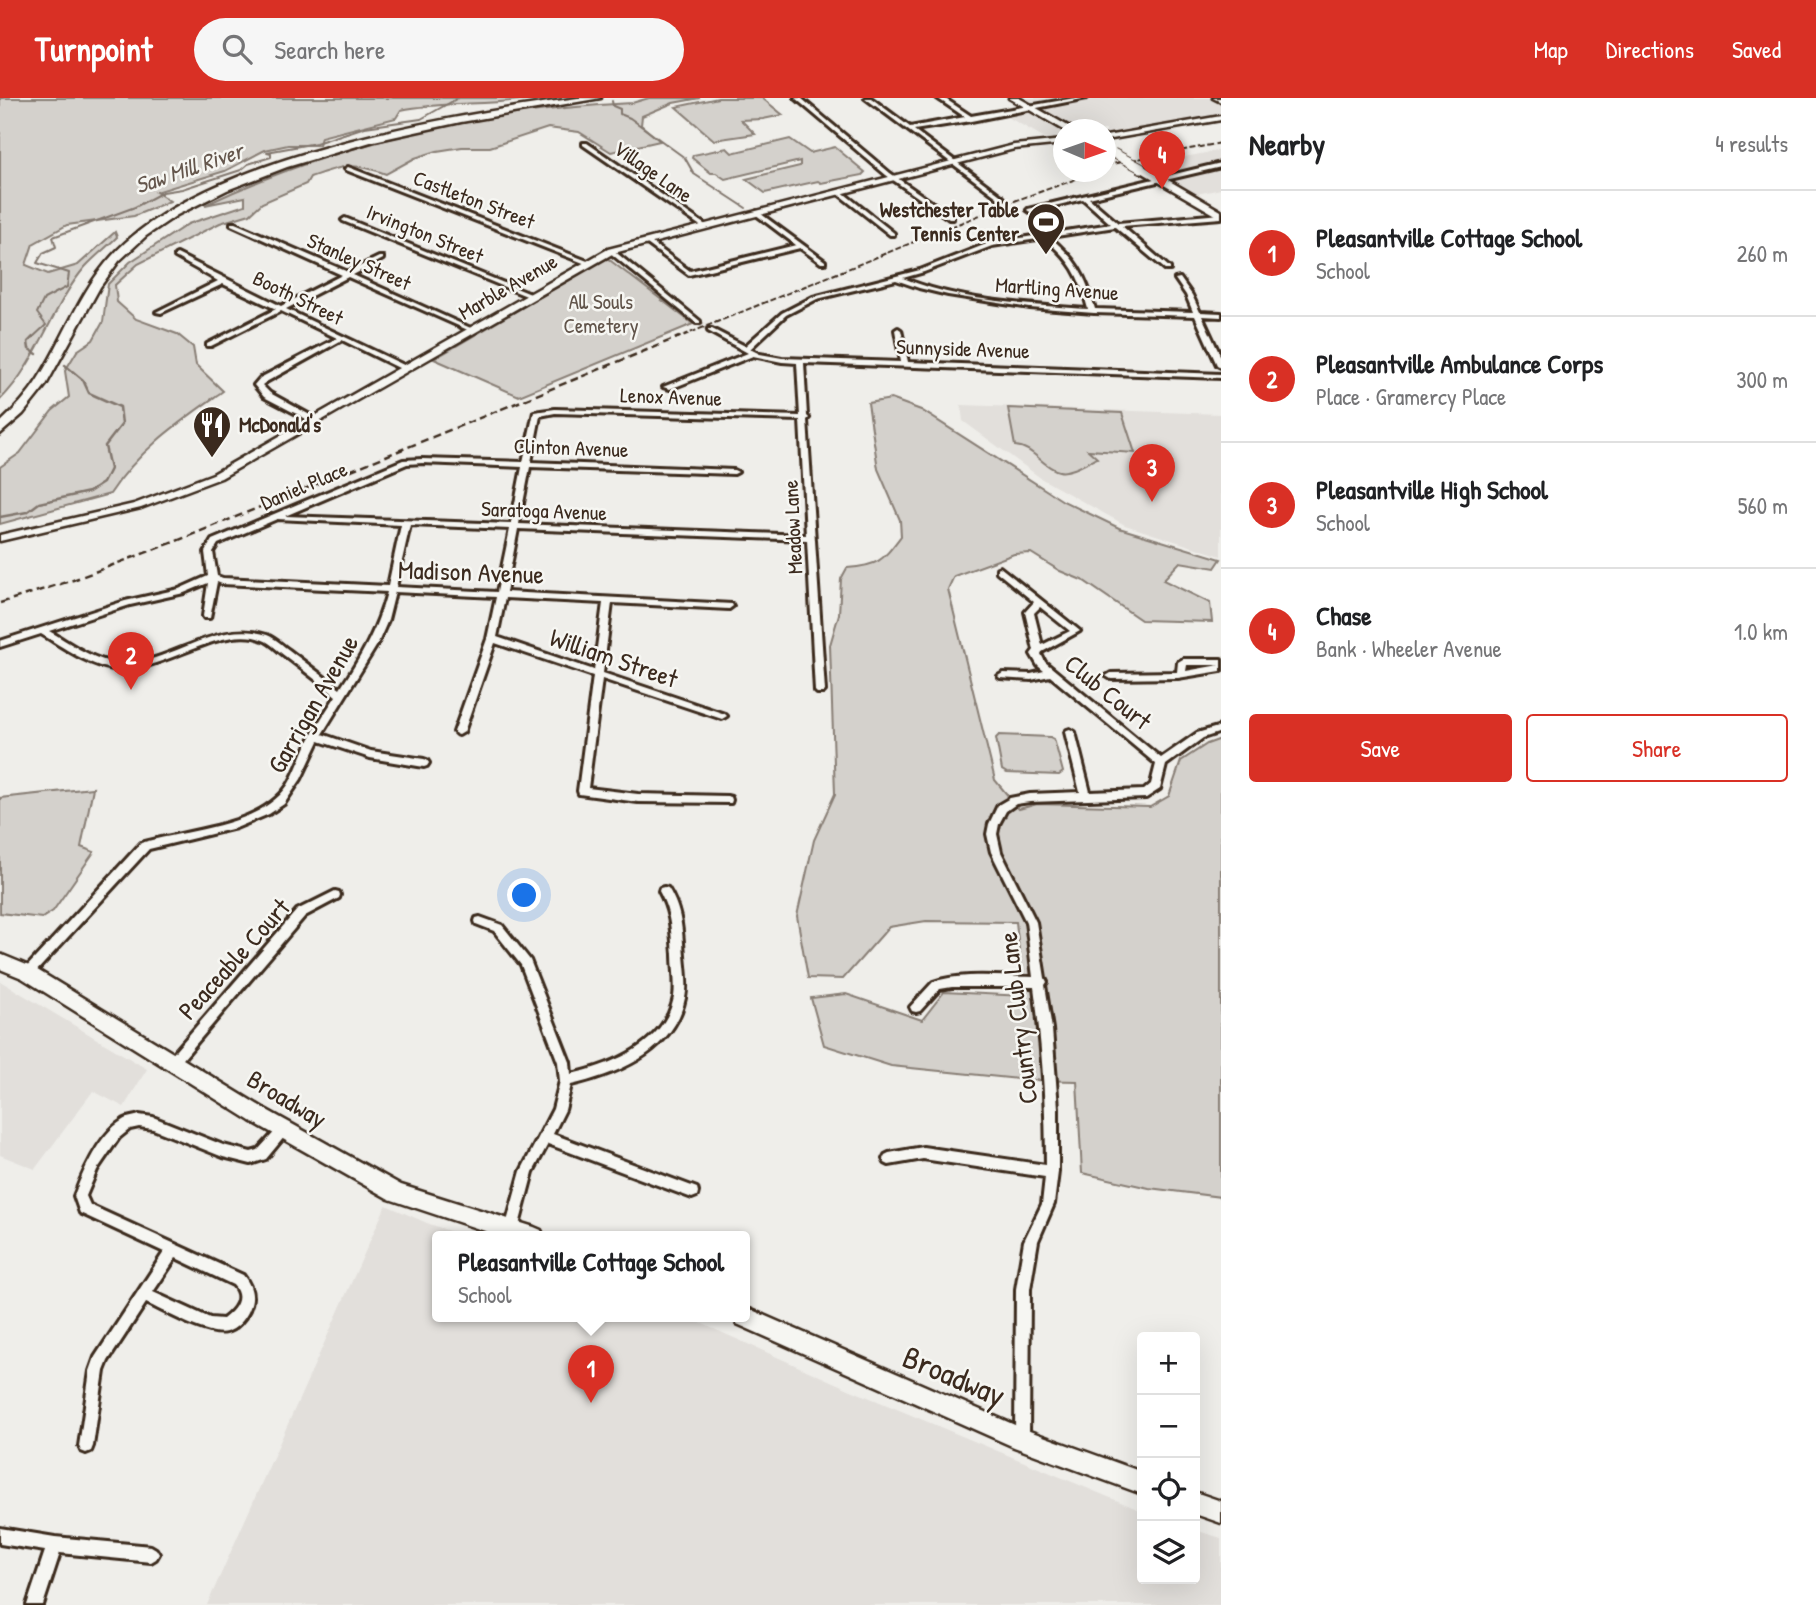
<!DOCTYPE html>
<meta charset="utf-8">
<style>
:root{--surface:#fff;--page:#f6f6f6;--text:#202124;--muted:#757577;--line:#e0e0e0;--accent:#d93025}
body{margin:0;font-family:"Patrick Hand",sans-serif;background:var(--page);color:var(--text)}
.controls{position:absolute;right:21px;bottom:21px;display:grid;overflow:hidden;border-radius:7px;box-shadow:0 7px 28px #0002}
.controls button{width:63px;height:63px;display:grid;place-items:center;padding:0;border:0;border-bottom:2px solid var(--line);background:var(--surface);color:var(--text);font:35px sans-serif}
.compass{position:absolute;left:1053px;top:21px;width:63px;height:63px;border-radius:50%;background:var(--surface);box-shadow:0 7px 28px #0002;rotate:92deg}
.you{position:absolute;left:525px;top:798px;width:24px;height:24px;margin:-18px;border:5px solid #fff;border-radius:50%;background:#1a73e8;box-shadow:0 0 0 10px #1a73e833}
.badge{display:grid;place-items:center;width:46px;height:46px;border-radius:50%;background:var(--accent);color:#fff;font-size:23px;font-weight:700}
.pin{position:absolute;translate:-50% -58px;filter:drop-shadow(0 2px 4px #0008)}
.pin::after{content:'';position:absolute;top:37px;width:24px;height:21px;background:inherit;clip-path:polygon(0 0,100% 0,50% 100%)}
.popup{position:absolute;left:432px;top:1133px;width:318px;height:91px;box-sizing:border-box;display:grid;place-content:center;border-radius:7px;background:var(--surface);filter:drop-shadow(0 2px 5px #0005);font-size:23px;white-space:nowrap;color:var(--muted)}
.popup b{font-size:26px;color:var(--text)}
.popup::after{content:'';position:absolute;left:50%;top:100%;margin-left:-14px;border:14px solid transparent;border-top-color:var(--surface)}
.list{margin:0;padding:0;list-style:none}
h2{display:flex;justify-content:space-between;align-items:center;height:91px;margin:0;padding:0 28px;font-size:30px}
h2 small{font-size:23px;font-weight:400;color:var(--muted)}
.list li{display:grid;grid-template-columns:46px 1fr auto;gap:21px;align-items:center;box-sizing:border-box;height:126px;padding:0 28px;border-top:2px solid var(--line)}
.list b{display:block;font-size:26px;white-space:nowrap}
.list p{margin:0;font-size:23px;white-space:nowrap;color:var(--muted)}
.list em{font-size:23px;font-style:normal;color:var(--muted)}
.actions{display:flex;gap:14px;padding:21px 28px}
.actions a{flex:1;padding:16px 0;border:2px solid var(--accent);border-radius:7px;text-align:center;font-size:24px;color:var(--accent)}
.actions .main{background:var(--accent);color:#fff}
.icon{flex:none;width:38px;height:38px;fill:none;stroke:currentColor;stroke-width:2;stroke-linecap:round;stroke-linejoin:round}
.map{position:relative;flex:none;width:1221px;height:1507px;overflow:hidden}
header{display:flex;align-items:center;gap:42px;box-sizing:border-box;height:98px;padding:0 35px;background:var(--accent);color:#fff}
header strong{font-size:33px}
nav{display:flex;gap:38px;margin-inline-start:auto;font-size:24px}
.search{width:490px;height:63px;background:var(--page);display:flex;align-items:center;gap:18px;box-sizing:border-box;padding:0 24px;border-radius:38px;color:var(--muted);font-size:26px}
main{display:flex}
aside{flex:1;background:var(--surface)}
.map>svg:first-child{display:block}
.built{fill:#e2dfdb}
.green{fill:#d4d1cc;stroke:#887e75;stroke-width:2}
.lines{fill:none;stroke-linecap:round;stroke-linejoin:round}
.stream-far1{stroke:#81766d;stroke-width:2}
.stream{stroke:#81766d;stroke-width:2.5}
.minor-tunnel{stroke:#cbc7c1;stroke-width:6;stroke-dasharray:6 2.5;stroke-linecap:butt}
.minor-casing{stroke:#3b2a1e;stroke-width:6}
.tertiary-casing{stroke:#3b2a1e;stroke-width:5}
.secondary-casing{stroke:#3b2a1e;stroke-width:5}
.trunk-casing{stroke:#3b2a1e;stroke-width:5}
.minor{fill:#f6f6f2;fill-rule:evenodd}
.tertiary{fill:#f6f6f2;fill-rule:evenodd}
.secondary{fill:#f6f6f2;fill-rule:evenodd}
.trunk{fill:#f6f6f2;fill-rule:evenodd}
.rail-far1{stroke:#3b2a1e;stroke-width:2;stroke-dasharray:6 2.5;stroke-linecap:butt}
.rail{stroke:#3b2a1e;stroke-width:2.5;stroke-dasharray:8 4.5;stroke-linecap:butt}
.secondary-bridge-casing{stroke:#3b2a1e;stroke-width:11;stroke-linecap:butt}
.secondary-bridge{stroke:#f6f6f2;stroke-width:9}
.labels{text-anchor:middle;stroke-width:5;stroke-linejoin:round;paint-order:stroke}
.far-street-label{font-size:21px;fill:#3b2a1e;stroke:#f6f6f2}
.far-poi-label{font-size:21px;font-weight:bold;fill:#3b2a1e;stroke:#f6f6f2;text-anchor:end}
.far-park-label{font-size:21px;fill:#61544a;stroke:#f6f6f2}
.far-water-label{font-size:23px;font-style:italic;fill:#64564c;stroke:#f6f6f2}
.street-label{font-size:26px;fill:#3b2a1e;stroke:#f6f6f2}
.near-street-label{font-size:32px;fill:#3b2a1e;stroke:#f6f6f2}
</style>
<header>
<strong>Turnpoint</strong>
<div class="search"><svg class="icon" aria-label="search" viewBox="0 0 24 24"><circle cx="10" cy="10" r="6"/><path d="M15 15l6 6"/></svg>Search here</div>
<nav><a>Map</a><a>Directions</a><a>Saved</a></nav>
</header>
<main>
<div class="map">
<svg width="1221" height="1507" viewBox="0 0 1221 1507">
<rect width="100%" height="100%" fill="#efeeea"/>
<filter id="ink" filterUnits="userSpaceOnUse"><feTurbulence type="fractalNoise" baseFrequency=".0143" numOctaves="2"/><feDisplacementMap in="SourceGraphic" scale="14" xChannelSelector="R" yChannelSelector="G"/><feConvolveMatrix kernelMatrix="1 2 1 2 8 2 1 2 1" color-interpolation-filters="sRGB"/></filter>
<g filter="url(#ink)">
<!-- built -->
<g class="built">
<polygon points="1024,0 1211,0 1221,5 1221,17 1106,38 1106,32 1064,32 1063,42 1047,41 1004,17 1036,9"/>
<polygon points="1221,52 1221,91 1197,96 1143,67"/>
<polygon points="961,307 1221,316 1221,458 1125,427 1042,381 963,323"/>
<polygon points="0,883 147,971 124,1009 93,993 35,1071 0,1057"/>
<polygon points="386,1107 427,1125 466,1139 437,1139 437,1219 687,1219 851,1292 1142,1413 1142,1481 1195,1481 1195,1432 1221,1440 1221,1507 207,1507"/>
</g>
<!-- green -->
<g class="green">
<path d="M0 0H533C490 8 445 3 401 12L396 20 321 39 319 47H288L265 52 225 73 156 94 170 103 134 118 67 127 33 146 26 167 48 176 78 167 115 134 117 139C107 149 95 158 85 169 51 209 38 265 0 302Z"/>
<path d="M649 0H700L673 5 642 18 641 27 660 43 611 54 579 34 548 30 490 49H462L437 53 415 60 386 76C351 63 343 68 310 79L306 86 262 105 250 116 220 125 138 166 115 187 117 204 136 221 177 236 193 249 196 267 223 293C181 323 139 351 110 396L0 426V369L20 355 52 313 69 299 65 273 77 253 93 242 103 224 108 186 130 164 188 126 245 107V99L205 107C337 44 487 12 632 5Z"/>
<polygon points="718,0 762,0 783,17 763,21 741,22 755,36 714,42 676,9"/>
<polygon points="790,41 810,55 835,49 865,74 862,77 821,85 818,83 765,95 746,81 800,68 800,63 725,81 716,75 711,75 692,60 693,57 727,50 732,55"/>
<polygon points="607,160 693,226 519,298 434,261"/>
<path d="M891 301 921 312 1063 403 1119 430 1221 461 1215 470 1180 464 1163 482 1210 505 1212 524 1141 522 1084 483 1060 473 1031 455 1014 456 954 478 948 491 995 682 1019 711 1037 706 1150 709 1169 698 1181 663 1207 646 1221 641V1099L1149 1090 1082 1075 1077 983 1028 982 891 968 824 947 811 900 846 896 922 922 944 894 1024 898 1016 824 926 823 889 829 843 881 808 880 797 818 814 742 835 696 830 547 839 516 841 481 847 470C879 468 882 463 901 438L900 422 878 371 868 305Z"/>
<path d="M1008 310 1122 315 1135 355 1088 352 1097 360C1088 364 1070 376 1059 373 1042 369 1034 349 1015 348Z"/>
<polygon points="999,637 1050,639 1054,641 1063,674 1059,677 1007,675 1002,672 996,640"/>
<polygon points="93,690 81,749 94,754 53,813 42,820 0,815 0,700"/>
</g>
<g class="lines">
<!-- stream-far1 -->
<g class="stream-far1">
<polyline points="612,3 613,8 620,11 620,16 630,20 685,60 694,76 746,110"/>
<polyline points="31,241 46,227 37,215 44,201 67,189 69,175 37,165 43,155 56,149 53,139 135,109 163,94 182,91 241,72 248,66 271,59 271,55 267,54 316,45 365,29 421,21 458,0"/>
</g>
<!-- stream -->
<g class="stream">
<polyline points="33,239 28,244 29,251 37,256"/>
<polyline points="0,419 27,414 39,405 89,394 103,385 110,371 105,348 122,326 120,309 89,295 83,282 65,267"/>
</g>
<!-- minor-tunnel -->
<polyline class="minor-tunnel" points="698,224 710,232"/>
<defs>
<g id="minor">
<polygon points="795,0 801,0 890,75 953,119 953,121 949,121 886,77"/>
<polygon points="865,0 871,0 910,29 965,19 937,0 944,0 971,18 1075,0 1087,0 971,23 914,32 1003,99 1004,100 1001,102"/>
<polygon points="583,45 587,45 707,128 702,129 583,47"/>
<path d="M1221 65V69L1089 100 1118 125 1221 116V120L1122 128 1170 170V172H1166L1115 129 1050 139C1076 161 1086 178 1095 211L1193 214 1186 197 1175 181 1180 180 1192 197 1200 214 1221 215V219L1202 218 1221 259V269L1217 267 1195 218 1094 215 1030 210 948 197 919 190 896 182 817 201 786 217 750 251 760 256 782 260 901 264 895 232 898 230 901 232 908 264 1221 276V280L804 265 807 318 809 320 807 322 825 593 823 595H817L815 593 807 442 518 431 506 494 732 506 733 508 729 511 612 505 603 575 725 616 727 618 722 621 602 581 588 690 638 696 727 698 731 699 732 702 731 705 638 704 579 696 578 693 593 578 495 545 464 634 459 637 456 636 454 634 487 541 496 499 395 494 388 522 377 547 322 636 371 653 424 661 427 662 429 665 427 668 424 669 370 660 319 643 301 681 284 706 269 716 236 730 149 751 32 878 28 880 24 878 22 875 24 872 141 745C187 731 259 730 288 687 296 674 301 658 308 644 316 628 326 613 336 598 319 584 302 571 285 558 278 553 271 545 263 542 220 524 160 578 113 571 87 567 63 549 41 536L0 549V543L125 503 179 491 208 478 205 454 212 442 403 362 422 361 523 364 534 314 555 311 800 318 797 265 782 264 753 258 670 291 663 289 748 255 708 233V231H712L745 248 782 215 813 199 920 172 989 145 1040 137 1043 134 1046 136 1111 126 1083 101 1030 114 1027 112 1028 111ZM1044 140C1071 163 1079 176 1088 211 1030 207 957 203 903 180L924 174 992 148ZM555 315 800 322 806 437 519 426 530 369 734 376 738 374 734 372 531 364 540 318ZM422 365 522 369 511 426 285 418 407 366ZM277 421 401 427 388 488 223 480 217 478 213 454 218 446ZM410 427 510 431 497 494 396 489ZM217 484 222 486 387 494C377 532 361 559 340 591 323 578 306 565 289 552 282 547 275 540 267 537 212 519 163 574 112 564 89 560 69 544 49 533L130 507 184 495 208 485 203 518 204 520H210ZM505 500 603 505 594 572 497 539Z"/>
<polygon points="348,69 590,164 591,165 586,166 346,72 345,71"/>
<polygon points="837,93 841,93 894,135 894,137 890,137 837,95"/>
<polygon points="757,113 825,163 825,165 821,165 800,150 689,177 643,143 648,142 690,173 796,147 755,116 754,115"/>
<polygon points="345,120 533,197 534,198 529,199 343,123 342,122"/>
<polygon points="231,125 235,125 348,174 379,159 383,159 383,161 353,177 475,232 470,233 348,179 286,211 410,270 403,272 342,242 266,284 262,287 270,295 319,322 312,324 264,299 254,287 260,280 337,240 281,213 211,248 207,248 207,246 276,211 223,186 161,215 156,214 218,183 175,159 175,157 177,156 281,208 342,177 231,127"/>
<polygon points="609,152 613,152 700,223 700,225 696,225 609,154"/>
<path d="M1000 469 1080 533 1042 554 1041 556 1045 564 1161 660 1197 635 1221 628V634L1203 640 1166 667 1160 691 1146 700 1030 704 1016 706 1006 713 999 726 997 736 1001 754 1036 824 1045 880 1047 884 1045 887 1052 931 1058 1010V1074L1054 1106 1038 1143 1030 1191 1029 1341 1027 1346 1022 1348 1017 1346 1015 1341 1016 1191 1024 1143 1042 1106 1045 1079 923 1061 889 1067 885 1065 883 1061 885 1057 889 1055 923 1049 1046 1067C1046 1007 1042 948 1034 889H952L940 891 920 913 916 914 912 913 910 909 933 884C962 874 1002 879 1033 879L1026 824 991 754 987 736 989 726 998 707 1010 700 1030 696 1080 694 1065 634 1067 632 1070 631 1075 634 1090 694 1144 692 1151 686 1156 666 1050 578 1031 582 1000 580 998 578 1003 575 1031 576 1044 573 1038 568 1031 556 1034 552 1025 514 1034 504 997 474V470ZM1040 509 1070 533 1042 547 1034 515Z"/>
<path d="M1183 561H1221V573L1178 580 1111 581 1106 578 1111 575 1177 574 1178 564ZM1187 567H1219L1186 573Z"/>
<path d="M664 789 668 790C682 812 682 832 684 857 685 871 688 886 685 900 674 954 618 976 571 987L565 1012 553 1036 697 1090 698 1094 697 1098 692 1100 548 1046 533 1074 517 1135 512 1137 507 1135 505 1131 521 1073 553 1011 560 983 558 964 521 867 494 833 476 826 475 823 476 820 480 819 502 827 530 862 570 964 571 976C612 967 665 946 674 899 676 885 673 870 673 856 671 831 671 815 659 793L660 790Z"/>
<polygon points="335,793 339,794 340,797 339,800 305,818 178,967 174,968 170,967 168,963 170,959 297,812"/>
<path d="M139 1017 153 1019 223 1047 251 1054 258 1052 280 1028 284 1026 288 1028 290 1032 266 1061 251 1066 223 1059 153 1031 139 1029 130 1031 119 1040 97 1072 86 1098 90 1107 243 1177C252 1188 255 1199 249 1212 245 1221 236 1232 226 1234 209 1239 164 1213 146 1205L108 1263 104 1273 93 1348 91 1353 86 1355 81 1353 79 1348 90 1273 95 1259 164 1154 80 1115 74 1098C83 1074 99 1036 123 1022 127 1019 134 1019 139 1017ZM176 1160 233 1187C245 1200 235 1212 223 1221L210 1220 153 1194Z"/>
<polygon points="0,1430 55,1439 151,1448 156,1451 159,1456 156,1461 151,1464 60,1455 43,1507 27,1507 45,1453 0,1446"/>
</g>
<g id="tertiary">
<polygon points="1221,18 1221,22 1106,42 1106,38"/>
<polygon points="1064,42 1064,46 1014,51 614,155 221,380 141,410 0,443 0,437 134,406 213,376 608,151 1014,47"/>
</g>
<g id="secondary">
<polygon points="1009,0 1019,0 1075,32 1064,32"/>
<polygon points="1213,0 1221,0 1221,4"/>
<polygon points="1138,68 1144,68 1221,113 1221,120 1138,72"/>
<polygon points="0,856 34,870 265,1011 401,1087 534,1129 541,1132 544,1139 503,1139 389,1101 251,1023 22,880 0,871"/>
<polygon points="745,1209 1024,1331 1142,1374 1142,1396 1014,1349 737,1226 734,1219 745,1219"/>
<polygon points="1195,1394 1221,1403 1221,1425 1195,1416"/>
</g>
<path id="trunk" d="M578 0H601L461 24 374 43 287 69 227 92 177 117 146 138 119 163 100 189 46 287 23 316 0 336V325C14 312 28 297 38 281 64 241 79 194 112 158 203 58 446 18 578 0Z"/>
</defs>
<!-- minor casing -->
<use href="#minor" class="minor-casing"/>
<!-- tertiary casing -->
<use href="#tertiary" class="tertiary-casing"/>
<!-- secondary casing -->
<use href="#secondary" class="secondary-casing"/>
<!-- trunk casing -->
<use href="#trunk" class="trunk-casing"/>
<!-- minor -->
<use href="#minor" class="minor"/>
<!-- tertiary -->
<use href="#tertiary" class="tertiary"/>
<!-- secondary -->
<use href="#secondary" class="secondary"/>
<!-- trunk -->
<use href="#trunk" class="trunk"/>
<!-- rail-far1 -->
<g class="rail-far1">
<polyline points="1106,67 1221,45"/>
<polyline points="675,241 1017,102 1096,74"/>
</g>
<!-- rail -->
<polyline class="rail" points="0,505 73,482 174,444 679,239"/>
<defs>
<polyline id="secondary-bridge" points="1113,55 1141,70"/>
</defs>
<!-- secondary-bridge casing -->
<use href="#secondary-bridge" class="secondary-bridge-casing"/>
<!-- secondary-bridge -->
<use href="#secondary-bridge" class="secondary-bridge"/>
</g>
</g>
<!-- icons -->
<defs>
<symbol id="stadium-pin" viewBox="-11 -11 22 30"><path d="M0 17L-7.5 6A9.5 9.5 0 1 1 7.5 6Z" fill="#3b2a1e" stroke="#f6f6f2"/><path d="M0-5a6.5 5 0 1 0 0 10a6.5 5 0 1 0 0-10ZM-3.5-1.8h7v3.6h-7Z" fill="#fff"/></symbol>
<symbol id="restaurant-pin" viewBox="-11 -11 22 30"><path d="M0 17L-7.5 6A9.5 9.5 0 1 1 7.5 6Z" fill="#3b2a1e" stroke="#f6f6f2"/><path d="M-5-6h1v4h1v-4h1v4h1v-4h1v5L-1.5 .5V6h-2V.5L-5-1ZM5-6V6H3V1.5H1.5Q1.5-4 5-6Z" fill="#fff"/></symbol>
</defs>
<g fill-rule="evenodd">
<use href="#stadium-pin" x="1024" y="102" width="44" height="60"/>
<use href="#restaurant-pin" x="190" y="305" width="44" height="60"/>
</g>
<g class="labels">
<!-- far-street labels -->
<g class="far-street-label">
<text transform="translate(653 74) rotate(35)" y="7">Village Lane</text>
<text transform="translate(474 102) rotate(21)" y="7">Castleton Street</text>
<text transform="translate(425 136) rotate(22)" y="7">Irvington Street</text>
<text transform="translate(359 164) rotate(24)" y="7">Stanley Street</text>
<text transform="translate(508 189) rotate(-30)" y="7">Marble Avenue</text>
<text transform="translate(1057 191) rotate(4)" y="7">Martling Avenue</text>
<text transform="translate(298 200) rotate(26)" y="7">Booth Street</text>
<text transform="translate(963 251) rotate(2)" y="7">Sunnyside Avenue</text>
<text transform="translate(671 299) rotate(2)" y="7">Lenox Avenue</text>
<text transform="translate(571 350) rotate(2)" y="7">Clinton Avenue</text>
<text transform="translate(304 388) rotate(-23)" y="7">Daniel Place</text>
<text transform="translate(544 413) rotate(2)" y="7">Saratoga Avenue</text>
<text transform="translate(793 429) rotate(-93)" y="7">Meadow Lane</text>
</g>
<!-- far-poi labels -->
<g class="far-poi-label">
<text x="1019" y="119">Westchester Table<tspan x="1019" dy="24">Tennis Center</tspan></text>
<text x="239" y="334" text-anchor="start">McDonald's</text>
</g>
<!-- far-park labels -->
<g class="far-park-label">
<text x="601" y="211">All Souls<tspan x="601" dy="24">Cemetery</tspan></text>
</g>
<!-- far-water labels -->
<g class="far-water-label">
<text transform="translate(189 70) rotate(-19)" y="8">Saw Mill River</text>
</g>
<!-- street labels -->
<g class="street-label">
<text transform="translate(471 474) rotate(2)" y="9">Madison Avenue</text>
<text transform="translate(614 560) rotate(19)" y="9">William Street</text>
<text transform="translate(1108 594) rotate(39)" y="9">Club Court</text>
<text transform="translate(313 606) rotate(-60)" y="9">Garrigan Avenue</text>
<text transform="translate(234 861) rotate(-48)" y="9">Peaceable Court</text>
<text transform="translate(1018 920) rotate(-97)" y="9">Country Club Lane</text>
<text transform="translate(287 1001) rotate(31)" y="9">Broadway</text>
</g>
<!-- near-street labels -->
<g class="near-street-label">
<text transform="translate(954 1278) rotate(23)" y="11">Broadway</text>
</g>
</g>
</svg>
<div class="controls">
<button>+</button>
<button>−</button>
<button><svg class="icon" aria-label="locate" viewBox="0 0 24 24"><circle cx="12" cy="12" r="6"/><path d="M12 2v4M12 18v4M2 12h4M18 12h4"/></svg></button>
<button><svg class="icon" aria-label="layers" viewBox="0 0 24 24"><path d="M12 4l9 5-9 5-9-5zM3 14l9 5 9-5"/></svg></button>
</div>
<svg class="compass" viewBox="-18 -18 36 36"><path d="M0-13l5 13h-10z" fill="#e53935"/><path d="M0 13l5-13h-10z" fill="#757577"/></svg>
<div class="you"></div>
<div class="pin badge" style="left:591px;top:1305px">1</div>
<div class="popup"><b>Pleasantville Cottage School</b>School</div>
<div class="pin badge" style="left:131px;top:592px">2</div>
<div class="pin badge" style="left:1152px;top:404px">3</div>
<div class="pin badge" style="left:1162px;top:91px">4</div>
</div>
<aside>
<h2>Nearby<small>4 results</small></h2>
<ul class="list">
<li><span class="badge">1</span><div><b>Pleasantville Cottage School</b><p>School</p></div><em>260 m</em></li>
<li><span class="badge">2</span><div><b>Pleasantville Ambulance Corps</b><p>Place · Gramercy Place</p></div><em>300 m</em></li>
<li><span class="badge">3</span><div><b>Pleasantville High School</b><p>School</p></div><em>560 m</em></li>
<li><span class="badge">4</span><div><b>Chase</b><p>Bank · Wheeler Avenue</p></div><em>1.0 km</em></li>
</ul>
<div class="actions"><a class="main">Save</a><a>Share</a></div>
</aside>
</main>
